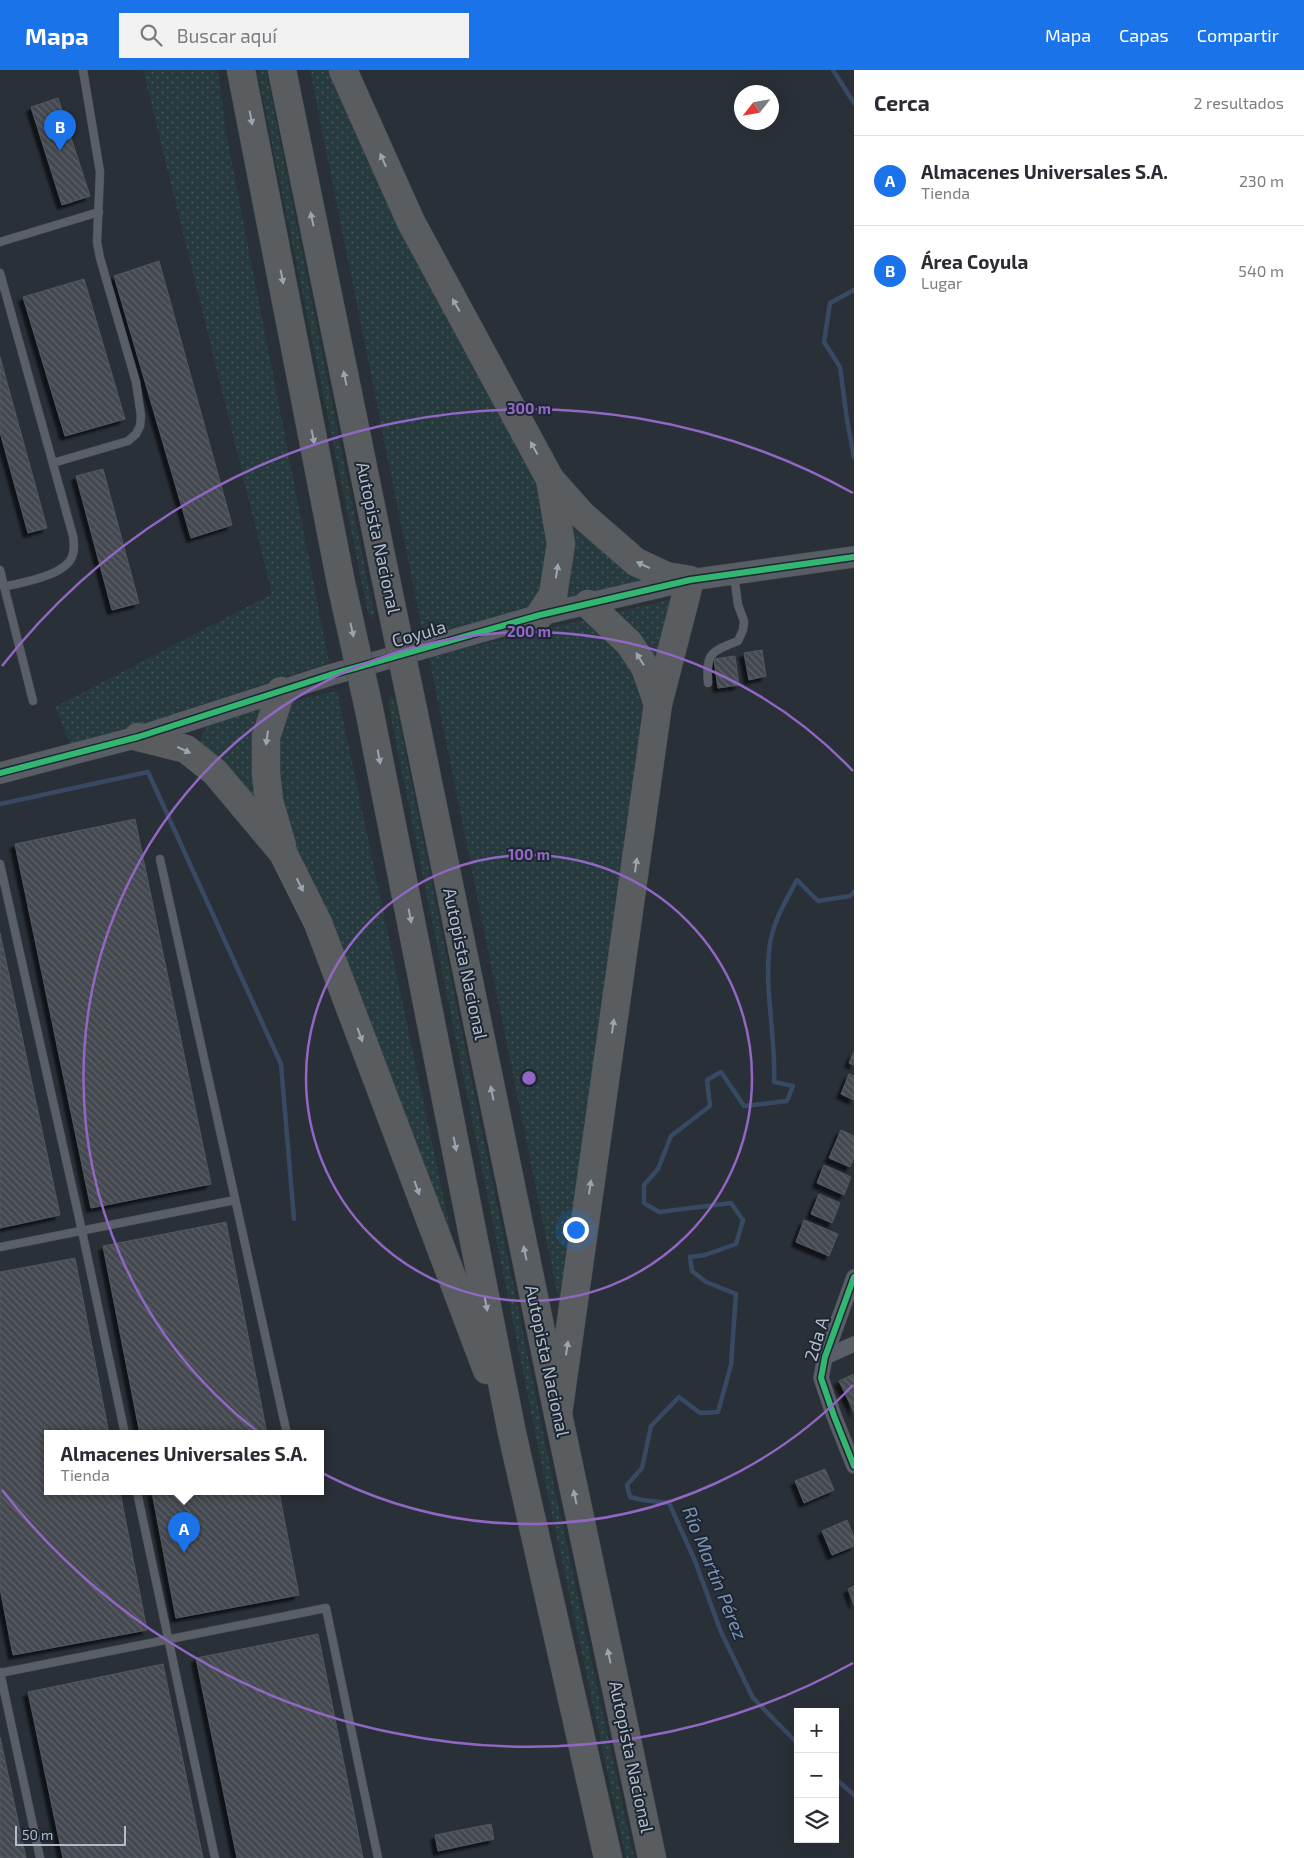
<!DOCTYPE html>
<html lang="es">
<meta charset="utf-8">
<style>
:root{--surface:#fff;--page:#f2f2f3;--text:#2b2b33;--muted:#7c7c81;--line:#e1e1e2;--accent:#1a73e8}
body{margin:0;font-family:"Exo 2",sans-serif;background:var(--page);color:var(--text)}
.controls{position:absolute;right:15px;bottom:15px;display:grid;overflow:hidden;border-radius:0px;box-shadow:0 5px 20px #0002}
.controls button{width:45px;height:45px;display:grid;place-items:center;padding:0;border:0;border-bottom:1px solid var(--line);background:var(--surface);color:var(--text);font:25px sans-serif}
.compass{position:absolute;left:734px;top:15px;width:45px;height:45px;border-radius:50%;background:var(--surface);box-shadow:0 5px 20px #0002;rotate:239deg}
.scale{position:absolute;left:15px;bottom:12px;width:111px;box-sizing:border-box;padding-left:5px;border:2px solid #b4bcc9;border-top:0;font-size:14px;line-height:18px;white-space:nowrap;color:#b4bcc9;-webkit-text-stroke:4px #1d2633;paint-order:stroke}
.you{position:absolute;left:575px;top:1159px;width:18px;height:18px;margin:-12px;border:4px solid #fff;border-radius:50%;background:#1a73e8;box-shadow:0 0 0 8px #1a73e833}
.badge{display:grid;place-items:center;width:32px;height:32px;border-radius:50%;background:var(--accent);color:#fff;font-size:16px;font-weight:700}
.pin{position:absolute;translate:-50% -41px;filter:drop-shadow(0 1px 2px #0008)}
.pin::after{content:'';position:absolute;top:26px;width:18px;height:15px;background:inherit;clip-path:polygon(0 0,100% 0,50% 100%)}
.popup{position:absolute;left:44px;top:1360px;width:280px;height:65px;box-sizing:border-box;display:grid;place-content:center;border-radius:0px;background:var(--surface);filter:drop-shadow(0 1px 4px #0005);font-size:16px;white-space:nowrap;color:var(--muted)}
.popup b{font-size:19px;color:var(--text)}
.popup::after{content:'';position:absolute;left:50%;top:100%;margin-left:-10px;border:10px solid transparent;border-top-color:var(--surface)}
.list{margin:0;padding:0;list-style:none}
h2{display:flex;justify-content:space-between;align-items:center;height:65px;margin:0;padding:0 20px;font-size:21px}
h2 small{font-size:16px;font-weight:400;color:var(--muted)}
.list li{display:grid;grid-template-columns:32px 1fr auto;gap:15px;align-items:center;box-sizing:border-box;height:90px;padding:0 20px;border-top:1px solid var(--line)}
.list b{display:block;font-size:19px;white-space:nowrap}
.list p{margin:0;font-size:16px;white-space:nowrap;color:var(--muted)}
.list em{font-size:16px;font-style:normal;color:var(--muted)}
.icon{flex:none;width:28px;height:28px;fill:none;stroke:currentColor;stroke-width:2;stroke-linecap:round;stroke-linejoin:round}
.map{position:relative;flex:none;width:854px;height:1788px;overflow:hidden}
header{display:flex;align-items:center;gap:30px;box-sizing:border-box;height:70px;padding:0 25px;background:var(--accent);color:#fff}
header strong{font-size:24px}
nav{display:flex;gap:28px;margin-inline-start:auto;font-size:18px}
.search{width:350px;height:45px;background:var(--page);display:flex;align-items:center;gap:12px;box-sizing:border-box;padding:0 18px;border-radius:0px;color:var(--muted);font-size:19px}
main{display:flex}
aside{flex:1;background:var(--surface)}
.map>svg:first-child{display:block}
.grass{fill:url(#grass-dots)}
.lines{fill:none;stroke-linecap:round;stroke-linejoin:round}
.stream{stroke:#384963;stroke-width:4.5}
.building{fill:url(#building-back-hatch);stroke:#52575f;filter:url(#shadow)}
.lane-casing{stroke:#484c53;stroke-width:9}
.street-casing{stroke:#484c53;stroke-width:16}
.secondary-casing{stroke:#484c53;stroke-width:22}
.highway-casing{stroke:#474c53;stroke-width:29}
.lane{stroke:#5a5e66;stroke-width:8}
.street{stroke:#5a5e66;stroke-width:15}
.secondary{stroke:#595d64;stroke-width:21}
.highway{stroke:#5a5d60;stroke-width:28}
.highway-bridge-casing{stroke:#474c53;stroke-width:29;stroke-linecap:butt}
.highway-bridge{stroke:#5a5d60;stroke-width:28}
.cycleway-casing{stroke:#1d2633;stroke-width:9}
.cycleway{stroke:#33b770;stroke-width:6}
.oneway{fill:#9ea4af}
.ring{fill:none;stroke:#9266c3;stroke-width:2.5}
.labels{text-anchor:middle;stroke-width:4;stroke-linejoin:round;paint-order:stroke}
.street-label{font-size:18px;fill:#b4bcc9;stroke:#1d2633}
.water-label{font-size:19px;font-style:italic;fill:#7c92b1;stroke:#1d2633}
.centre{fill:#9266c3;stroke:#1d2633;stroke-width:2.5}
.ring-label{font-size:15px;text-anchor:middle;font-weight:bold;fill:#9266c3;stroke:#1d2633;stroke-width:4;stroke-linejoin:round;paint-order:stroke}
</style>
<header>
<strong>Mapa</strong>
<div class="search"><svg class="icon" aria-label="search" viewBox="0 0 24 24"><circle cx="10" cy="10" r="6"/><path d="M15 15l6 6"/></svg>Buscar aquí</div>
<nav><a>Mapa</a><a>Capas</a><a>Compartir</a></nav>
</header>
<main>
<div class="map">
<svg width="854" height="1788" viewBox="0 0 854 1788">
<defs>
<pattern id="grass-dots" width="8" height="8" patternUnits="userSpaceOnUse" patternTransform="scale(1.25)"><rect width="8" height="8" fill="#273a3e"/><path d="M2 2h.1M6 6h.1" fill="none" stroke="#445559" stroke-width="1.8" stroke-linecap="round"/></pattern>
<pattern id="building-back-hatch" width="6" height="6" patternUnits="userSpaceOnUse" patternTransform="scale(1.25)"><rect width="6" height="6" fill="#444950"/><path d="M-1 5l2 2M0 0l6 6M5-1l2 2" fill="none" stroke="#5d6168"/></pattern>
<filter id="shadow"><feDropShadow dx="-4.5" dy="4.5" stdDeviation="1" flood-color="#0009"/></filter>
</defs>
<rect width="100%" height="100%" fill="#2a3038"/>
<!-- grass -->
<g class="grass">
<polygon points="143,0 218,0 225,57 329,593 72,677 55,637 272,524"/>
<polygon points="257,0 266,0 374,543 372,550 368,543"/>
<polygon points="310,0 334,0 545,420 550,504 532,543 424,569"/>
<polygon points="564,433 662,510 554,536"/>
<polygon points="677,528 659,616 608,544"/>
<polygon points="583,550 604,558 636,595 649,639 600,984 559,1233 429,587"/>
<polygon points="337,621 460,1206 292,779 275,688 288,632"/>
<polygon points="391,625 395,631 554,1416 634,1788 626,1788 546,1416 388,632"/>
<path d="M266 634 264 752 200 679C201 666 201 660 213 653Z"/>
</g>
<g class="lines">
<!-- stream -->
<g class="stream">
<polyline points="833,0 854,33"/>
<polyline points="854,220 830,233 824,272 840,297 847,350 854,387"/>
<polyline points="0,734 148,702 281,994 294,1149"/>
<path d="M798 1674 753 1628 721 1562 695 1491 669 1433 642 1430 630 1427 627 1415 642 1398 651 1356 679 1327 700 1343 718 1342 731 1295 736 1224 706 1212 692 1201 690 1187 705 1185 736 1174 743 1150 731 1133 659 1142 644 1133V1115L658 1099 671 1066 710 1036 707 1010 721 1002 744 1036 787 1031 793 1016 774 1012C776 968 765 925 769 881 771 855 785 832 797 810L818 831 850 826 854 822"/>
<polyline points="835,1708 854,1725"/>
</g>
</g>
<!-- building -->
<g class="building">
<polygon points="58,28 90,126 62,135 31,37"/>
<polygon points="159,191 232,455 191,468 114,206"/>
<polygon points="84,209 125,349 65,366 23,227"/>
<polygon points="0,287 47,458 28,463 0,362"/>
<polygon points="103,399 139,533 112,540 76,406"/>
<polygon points="762,580 766,606 749,610 744,583"/>
<polygon points="735,586 739,615 718,618 714,589"/>
<polygon points="135,749 211,1114 91,1138 15,774"/>
<polygon points="0,863 60,1145 0,1158"/>
<polygon points="854,982 854,995 849,993"/>
<polygon points="849,1004 854,1006 854,1030 841,1024"/>
<polygon points="841,1060 854,1066 854,1088 850,1097 829,1088"/>
<polygon points="824,1095 851,1107 844,1125 817,1113"/>
<polygon points="819,1124 840,1133 832,1153 811,1144"/>
<polygon points="804,1150 838,1164 829,1186 796,1172"/>
<polygon points="226,1152 267,1364 140,1364 103,1176"/>
<polygon points="75,1188 109,1364 48,1364 48,1422 120,1422 147,1560 13,1585 0,1518 0,1202"/>
<polygon points="854,1304 854,1342 839,1311"/>
<polygon points="825,1399 834,1420 804,1433 795,1411"/>
<polygon points="152,1422 279,1422 299,1525 176,1548"/>
<polygon points="847,1450 854,1467 854,1476 832,1485 822,1461"/>
<polygon points="854,1516 854,1535 848,1519"/>
<polygon points="318,1564 363,1788 237,1788 196,1588"/>
<polygon points="163,1594 203,1788 63,1788 28,1622"/>
<polygon points="0,1667 26,1788 0,1788"/>
<polygon points="491,1754 494,1769 438,1781 435,1765"/>
</g>
<g class="lines">
<defs>
<g id="lane">
<polyline points="0,172 99,142"/>
<path d="M0 203 73 466C74 473 75 480 72 487 64 506 23 512 4 517"/>
<polyline points="53,393 128,371 136,364 140,356 141,346 136,312 100,188 97,172 100,102 83,0"/>
<polyline points="0,500 33,631"/>
<path d="M708 613C706 583 710 582 738 571L743 560 744 551 738 535 734 505"/>
<polyline points="160,789 287,1364"/>
<polyline points="0,794 82,1161 125,1364"/>
<polyline points="0,1177 235,1130"/>
<polyline points="137,1422 215,1788"/>
<polyline points="0,1602 40,1788"/>
<polyline points="0,1603 326,1538 378,1788"/>
</g>
<g id="street">
<polyline points="854,1207 825,1287 821,1308 834,1346 854,1396"/>
<polyline points="825,1287 854,1274"/>
</g>
<polyline id="secondary" points="0,703 138,667 330,605 540,545 690,510 854,487"/>
<g id="highway">
<polyline points="241,0 341,513"/>
<polyline points="282,0 386,510"/>
<polyline points="343,0 411,152 550,409 582,445 636,492 666,506 690,510 658,634 558,1344"/>
<polyline points="588,534 629,573 645,597 658,634"/>
<polyline points="540,545 553,525 561,474 550,409"/>
<polyline points="281,621 266,667 266,703 269,731 282,776"/>
<polyline points="411,630 558,1344 652,1788"/>
<polyline points="369,639 512,1363 608,1788"/>
<polyline points="138,667 186,679 215,702 283,783 318,853 487,1300"/>
</g>
</defs>
<!-- lane casing -->
<use href="#lane" class="lane-casing"/>
<!-- street casing -->
<use href="#street" class="street-casing"/>
<!-- secondary casing -->
<use href="#secondary" class="secondary-casing"/>
<!-- highway casing -->
<use href="#highway" class="highway-casing"/>
<!-- lane -->
<use href="#lane" class="lane"/>
<!-- street -->
<use href="#street" class="street"/>
<!-- secondary -->
<use href="#secondary" class="secondary"/>
<!-- highway -->
<use href="#highway" class="highway"/>
<defs>
<g id="highway-bridge">
<polyline points="386,510 411,630"/>
<polyline points="341,513 369,639"/>
</g>
</defs>
<!-- highway-bridge casing -->
<use href="#highway-bridge" class="highway-bridge-casing"/>
<!-- highway-bridge -->
<use href="#highway-bridge" class="highway-bridge"/>
<defs>
<g id="cycleway">
<polyline points="0,703 138,667 330,605 540,545 690,510 854,487"/>
<polyline points="854,1207 825,1287 821,1308 834,1346 854,1396"/>
</g>
</defs>
<!-- cycleway casing -->
<use href="#cycleway" class="cycleway-casing"/>
<!-- cycleway -->
<use href="#cycleway" class="cycleway"/>
</g>
<!-- one-way arrows -->
<defs><path id="oneway-solid" d="M-6-.8H1V-3.2L6.5 0L1 3.2V.8H-6Z" transform="scale(1.25)"/></defs>
<g class="oneway">
<use href="#oneway-solid" transform="translate(251 48) rotate(79)"/>
<use href="#oneway-solid" transform="translate(383 90) rotate(-114)"/>
<use href="#oneway-solid" transform="translate(312 149) rotate(-102)"/>
<use href="#oneway-solid" transform="translate(282 207) rotate(79)"/>
<use href="#oneway-solid" transform="translate(456 235) rotate(-119)"/>
<use href="#oneway-solid" transform="translate(345 308) rotate(-102)"/>
<use href="#oneway-solid" transform="translate(313 367) rotate(79)"/>
<use href="#oneway-solid" transform="translate(534 378) rotate(-119)"/>
<use href="#oneway-solid" transform="translate(643 495) rotate(-155)"/>
<use href="#oneway-solid" transform="translate(557 501) rotate(-81)"/>
<use href="#oneway-solid" transform="translate(352 560) rotate(77)"/>
<use href="#oneway-solid" transform="translate(640 589) rotate(-122)"/>
<use href="#oneway-solid" transform="translate(267 668) rotate(98)"/>
<use href="#oneway-solid" transform="translate(184 680) rotate(25)"/>
<use href="#oneway-solid" transform="translate(379 687) rotate(79)"/>
<use href="#oneway-solid" transform="translate(636 795) rotate(-82)"/>
<use href="#oneway-solid" transform="translate(300 815) rotate(64)"/>
<use href="#oneway-solid" transform="translate(410 846) rotate(79)"/>
<use href="#oneway-solid" transform="translate(613 956) rotate(-82)"/>
<use href="#oneway-solid" transform="translate(360 965) rotate(70)"/>
<use href="#oneway-solid" transform="translate(492 1023) rotate(-102)"/>
<use href="#oneway-solid" transform="translate(455 1074) rotate(79)"/>
<use href="#oneway-solid" transform="translate(590 1117) rotate(-82)"/>
<use href="#oneway-solid" transform="translate(417 1118) rotate(70)"/>
<use href="#oneway-solid" transform="translate(525 1183) rotate(-102)"/>
<use href="#oneway-solid" transform="translate(486 1234) rotate(79)"/>
<use href="#oneway-solid" transform="translate(567 1278) rotate(-82)"/>
<use href="#oneway-solid" transform="translate(575 1427) rotate(-102)"/>
<use href="#oneway-solid" transform="translate(609 1586) rotate(-102)"/>
</g>
<!-- distance rings -->
<g class="ring">
<circle cx="529" cy="1008" r="223"/>
<path d="M853 1315A446 446 0 1 1 853 701"/>
<path d="M853 1593A669 669 0 0 1 2 1420M2 596A669 669 0 0 1 853 423"/>
</g>
<g class="labels">
<!-- street labels -->
<g class="street-label">
<text transform="translate(378 468) rotate(78)" y="6">Autopista Nacional</text>
<text transform="translate(419 564) rotate(-16)" y="6">Coyula</text>
<text transform="translate(465 894) rotate(78)" y="6">Autopista Nacional</text>
<text transform="translate(817 1269) rotate(-73)" y="6">2da A</text>
<text transform="translate(547 1291) rotate(78)" y="6">Autopista Nacional</text>
<text transform="translate(631 1687) rotate(78)" y="6">Autopista Nacional</text>
</g>
<!-- water labels -->
<g class="water-label">
<text transform="translate(715 1503) rotate(68)" y="7">Río Martín Pérez</text>
</g>
</g>
<circle cx="529" cy="1008" r="8" class="centre"/>
<g class="ring-label">
<text x="529" y="344">300 m</text>
<text x="529" y="567">200 m</text>
<text x="529" y="790">100 m</text>
</g>
</svg>
<div class="controls">
<button>+</button>
<button>−</button>
<button><svg class="icon" aria-label="layers" viewBox="0 0 24 24"><path d="M12 4l9 5-9 5-9-5zM3 14l9 5 9-5"/></svg></button>
</div>
<svg class="compass" viewBox="-18 -18 36 36"><path d="M0-13l5 13h-10z" fill="#e53935"/><path d="M0 13l5-13h-10z" fill="#7c7c81"/></svg>
<div class="scale">50 m</div>
<div class="you"></div>
<div class="pin badge" style="left:184px;top:1483px">A</div>
<div class="popup"><b>Almacenes Universales S.A.</b>Tienda</div>
<div class="pin badge" style="left:60px;top:81px">B</div>
</div>
<aside>
<h2>Cerca<small>2 resultados</small></h2>
<ul class="list">
<li><span class="badge">A</span><div><b>Almacenes Universales S.A.</b><p>Tienda</p></div><em>230 m</em></li>
<li><span class="badge">B</span><div><b>Área Coyula</b><p>Lugar</p></div><em>540 m</em></li>
</ul>
</aside>
</main>
